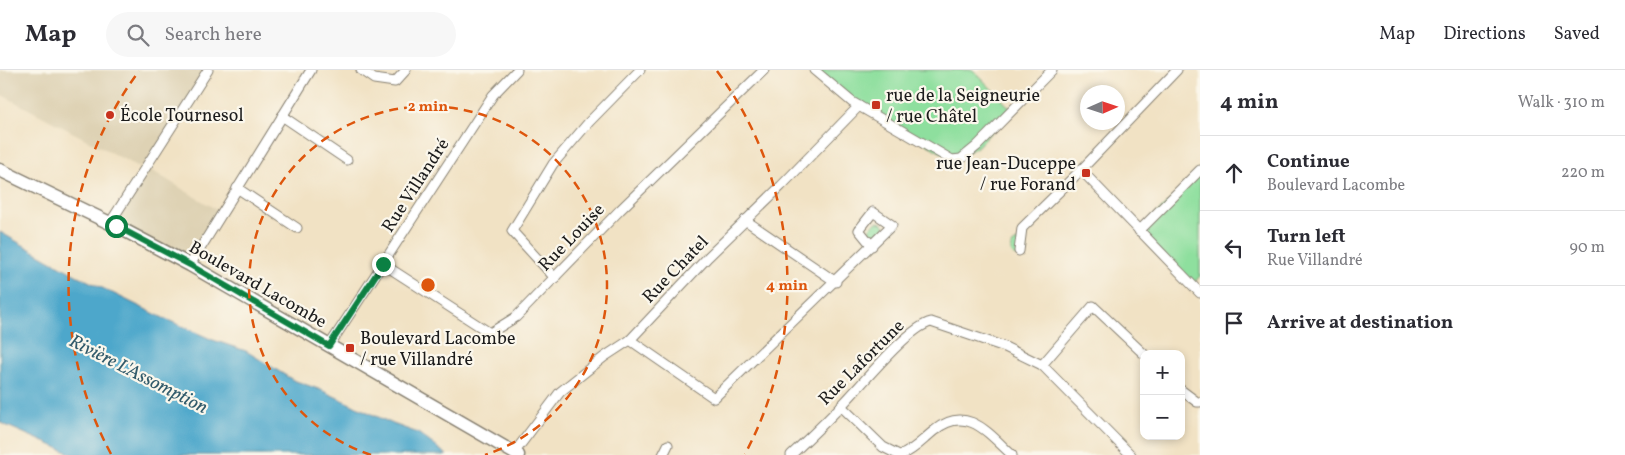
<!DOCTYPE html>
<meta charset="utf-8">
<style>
:root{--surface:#fff;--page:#f7f7f7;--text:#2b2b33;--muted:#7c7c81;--line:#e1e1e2}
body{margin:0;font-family:Vollkorn,serif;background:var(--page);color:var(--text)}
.controls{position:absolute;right:15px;bottom:15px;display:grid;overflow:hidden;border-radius:10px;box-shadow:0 2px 8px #0003}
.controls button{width:45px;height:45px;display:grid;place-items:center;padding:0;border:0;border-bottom:1px solid var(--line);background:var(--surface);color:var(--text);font:25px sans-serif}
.compass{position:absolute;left:1080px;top:15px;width:45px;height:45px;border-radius:50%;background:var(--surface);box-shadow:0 2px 8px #0003;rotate:87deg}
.stop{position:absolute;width:15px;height:15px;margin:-11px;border:4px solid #0b8043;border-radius:50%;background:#fff}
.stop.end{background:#0b8043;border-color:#fff;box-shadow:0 1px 5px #0008}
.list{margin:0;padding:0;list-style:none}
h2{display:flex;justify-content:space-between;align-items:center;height:65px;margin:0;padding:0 20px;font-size:21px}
h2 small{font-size:16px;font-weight:400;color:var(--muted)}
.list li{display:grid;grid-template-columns:32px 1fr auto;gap:15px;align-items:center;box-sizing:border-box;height:75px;padding:0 20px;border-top:1px solid var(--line)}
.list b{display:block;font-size:19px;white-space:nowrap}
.list p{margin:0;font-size:16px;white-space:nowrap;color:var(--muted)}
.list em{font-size:16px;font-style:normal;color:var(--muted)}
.icon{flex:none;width:28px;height:28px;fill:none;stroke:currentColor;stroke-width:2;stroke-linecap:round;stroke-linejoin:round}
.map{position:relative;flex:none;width:1200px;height:385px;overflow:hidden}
header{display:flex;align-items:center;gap:30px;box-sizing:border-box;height:70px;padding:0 25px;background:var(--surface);border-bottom:1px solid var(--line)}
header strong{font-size:24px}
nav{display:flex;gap:28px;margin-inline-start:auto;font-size:18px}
.search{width:350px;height:45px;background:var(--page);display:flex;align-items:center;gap:12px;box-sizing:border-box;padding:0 18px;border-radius:28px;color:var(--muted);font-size:19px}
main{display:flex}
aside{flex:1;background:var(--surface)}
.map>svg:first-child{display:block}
.built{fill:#ded2b4}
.green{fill:#8edf9e;stroke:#557e5d}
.water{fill:#4da7cb;stroke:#346274}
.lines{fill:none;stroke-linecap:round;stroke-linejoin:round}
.street-casing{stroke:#867f70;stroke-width:11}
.secondary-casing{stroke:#867f70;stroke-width:15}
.street{stroke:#fff;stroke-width:9}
.secondary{stroke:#fff;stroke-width:12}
.route{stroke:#0b8043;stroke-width:6}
.ring{fill:none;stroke:#de560d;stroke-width:2.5;stroke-dasharray:9 6}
.poi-dot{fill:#c8321e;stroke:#fbf7ec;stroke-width:2}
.labels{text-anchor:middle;stroke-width:4.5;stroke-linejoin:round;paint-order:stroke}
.poi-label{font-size:18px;fill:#1c1c1c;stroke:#fbf7ec;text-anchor:start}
.street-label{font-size:18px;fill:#1c1c1c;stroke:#fbf7ec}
.water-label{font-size:19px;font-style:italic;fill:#325b6b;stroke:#fbf7ec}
.centre{fill:#de560d;stroke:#fbf7ec;stroke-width:2.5}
.ring-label{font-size:15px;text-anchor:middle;font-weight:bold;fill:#de560d;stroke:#fbf7ec;stroke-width:4.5;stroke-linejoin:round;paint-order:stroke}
</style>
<header>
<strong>Map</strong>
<div class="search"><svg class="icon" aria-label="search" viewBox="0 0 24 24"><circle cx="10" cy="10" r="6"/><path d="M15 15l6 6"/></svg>Search here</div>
<nav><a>Map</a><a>Directions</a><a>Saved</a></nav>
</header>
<main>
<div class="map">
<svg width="1200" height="385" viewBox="0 0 1200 385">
<rect width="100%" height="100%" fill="#fbf7ec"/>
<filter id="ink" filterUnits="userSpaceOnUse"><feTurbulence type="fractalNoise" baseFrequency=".02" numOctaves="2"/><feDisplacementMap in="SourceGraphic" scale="10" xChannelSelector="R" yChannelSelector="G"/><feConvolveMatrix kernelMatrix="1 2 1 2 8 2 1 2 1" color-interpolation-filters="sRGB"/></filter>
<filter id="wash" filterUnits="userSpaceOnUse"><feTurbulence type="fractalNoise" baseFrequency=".0096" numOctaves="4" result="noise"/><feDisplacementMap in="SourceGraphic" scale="20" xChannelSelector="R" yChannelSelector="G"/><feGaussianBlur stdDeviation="1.12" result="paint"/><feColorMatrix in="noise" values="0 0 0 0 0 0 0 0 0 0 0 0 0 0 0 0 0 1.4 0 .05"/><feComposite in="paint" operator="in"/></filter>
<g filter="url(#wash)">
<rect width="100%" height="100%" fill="#f1e2c4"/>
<!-- built -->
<polygon class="built" points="0,0 208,0 146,97 222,143 190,195 110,153 144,100 0,24"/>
<!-- green -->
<g class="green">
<polygon points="815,0 973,0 1012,40 977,77 954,90 850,30"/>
<polygon points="1200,100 1200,206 1192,215 1139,161"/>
<path d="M877 152 883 153 885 157 872 169C866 162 869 157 877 152Z"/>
<circle cx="1019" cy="179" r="8"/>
</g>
<!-- water -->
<polygon class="water" points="0,162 76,205 161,247 213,270 246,281 293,310 321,320 393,354 418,363 447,385 74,385 3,354 0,352"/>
</g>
<g filter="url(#ink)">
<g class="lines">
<defs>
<g id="street">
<polyline points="361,0 374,9 395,12 406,0"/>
<polyline points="814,0 852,32 952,90 961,89 977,76 1052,0"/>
<polyline points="282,46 347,90"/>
<polyline points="1081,100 1200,223"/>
<polyline points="237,118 297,158"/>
<polyline points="745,150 836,212"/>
<polyline points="110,153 208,0"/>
<polyline points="1139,161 1200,100"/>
<polyline points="1019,181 1022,158 1081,100 1177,0"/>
<polyline points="383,194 490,263 516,247 620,140 764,0"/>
<polyline points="190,195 311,0"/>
<polyline points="555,208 512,161 553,94 589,52 640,0"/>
<polyline points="630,270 714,328 892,155 873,142 859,160 872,176"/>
<polyline points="329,276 493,25 517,0"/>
<polyline points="1042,295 1093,236 1144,284"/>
<polyline points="1181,320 1197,332 1200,332"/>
<polyline points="841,336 883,377 899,385"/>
<polyline points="514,383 560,322 604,287 630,270 708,187 781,116 859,36"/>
<polyline points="663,385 668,375"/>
<path d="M791 385C808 369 825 353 841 336 861 316 907 258 931 252L1005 277 1042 295 1131 385"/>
<path d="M901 385C916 379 923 369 935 360 967 334 989 364 1012 385"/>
</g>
<polyline id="secondary" points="0,100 116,156 190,195 518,385"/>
</defs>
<!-- street casing -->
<use href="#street" class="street-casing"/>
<!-- secondary casing -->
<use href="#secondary" class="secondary-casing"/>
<!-- street -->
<use href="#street" class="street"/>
<!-- secondary -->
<use href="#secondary" class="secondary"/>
</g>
</g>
<g class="lines" filter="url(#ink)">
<!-- route -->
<polyline class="route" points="116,156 190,195 329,276 383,194"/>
</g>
<!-- distance rings -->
<g class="ring">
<path d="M371 385A179 179 0 1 1 485 385"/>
<path d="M111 384A359 359 0 0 1 139 1M717 1A359 359 0 0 1 745 384"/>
</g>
<!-- markers -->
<g class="poi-dot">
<rect x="871" y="30" width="10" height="10" rx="2.5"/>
<circle cx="110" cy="45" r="5"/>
<rect x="1081" y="98" width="10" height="10" rx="2.5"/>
<rect x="345" y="273" width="10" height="10" rx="2.5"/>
</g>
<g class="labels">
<!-- poi labels -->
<g class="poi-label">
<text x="886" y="31">rue de la Seigneurie<tspan x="886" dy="21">/ rue Châtel</tspan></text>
<text x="120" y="51">École Tournesol</text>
<text x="1076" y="99" text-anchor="end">rue Jean-Duceppe<tspan x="1076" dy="21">/ rue Forand</tspan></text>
<text x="360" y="274">Boulevard Lacombe<tspan x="360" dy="21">/ rue Villandré</tspan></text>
</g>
<!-- street labels -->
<g class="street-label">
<text transform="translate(415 115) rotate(-57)" y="6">Rue Villandré</text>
<text transform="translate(571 167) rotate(-46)" y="6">Rue Louise</text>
<text transform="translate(675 199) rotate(-46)" y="6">Rue Chatel</text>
<text transform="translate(258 214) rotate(30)" y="6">Boulevard Lacombe</text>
<text transform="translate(861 292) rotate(-45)" y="6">Rue Lafortune</text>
</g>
<!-- water labels -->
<g class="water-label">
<text transform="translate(139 303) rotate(27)" y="7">Rivière L'Assomption</text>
</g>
</g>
<circle cx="428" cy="215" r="8" class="centre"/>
<g class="ring-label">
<text x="428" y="41">2 min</text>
<text x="787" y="220">4 min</text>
</g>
</svg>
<div class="controls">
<button>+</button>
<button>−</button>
</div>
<svg class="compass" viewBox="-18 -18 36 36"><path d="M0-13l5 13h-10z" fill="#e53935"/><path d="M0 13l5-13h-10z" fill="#7c7c81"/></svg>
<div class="stop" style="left:116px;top:156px"></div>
<div class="stop end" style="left:383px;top:194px"></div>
</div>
<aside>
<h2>4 min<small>Walk · 310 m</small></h2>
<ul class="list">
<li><svg class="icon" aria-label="ahead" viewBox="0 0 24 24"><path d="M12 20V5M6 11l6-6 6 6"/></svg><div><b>Continue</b><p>Boulevard Lacombe</p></div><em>220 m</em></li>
<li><svg class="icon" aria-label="left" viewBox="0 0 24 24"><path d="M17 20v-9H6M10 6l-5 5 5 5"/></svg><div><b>Turn left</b><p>Rue Villandré</p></div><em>90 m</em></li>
<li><svg class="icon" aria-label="arrive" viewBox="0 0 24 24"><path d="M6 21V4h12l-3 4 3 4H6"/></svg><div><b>Arrive at destination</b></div></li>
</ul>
</aside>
</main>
